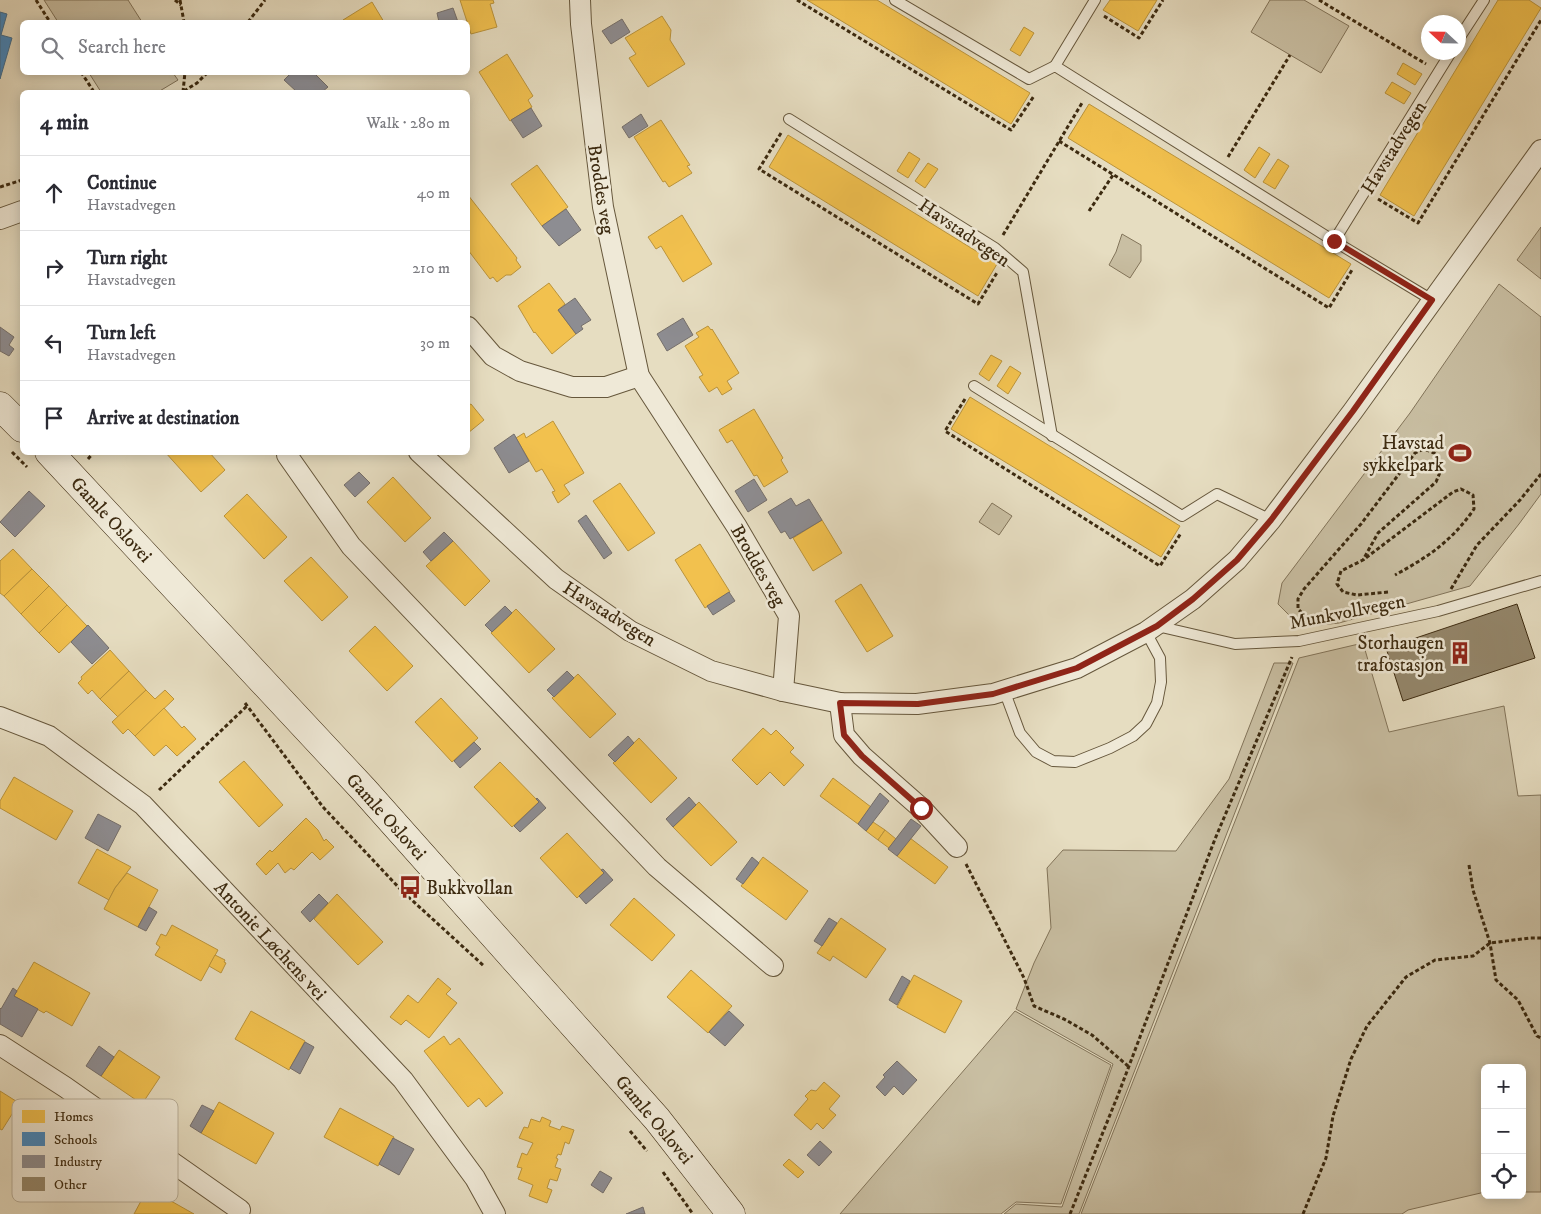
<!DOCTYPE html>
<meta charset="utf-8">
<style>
:root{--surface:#fff;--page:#f7f7f7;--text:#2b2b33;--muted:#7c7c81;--line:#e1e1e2}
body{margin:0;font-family:"IM FELL DW Pica",serif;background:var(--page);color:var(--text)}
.controls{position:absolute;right:15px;bottom:15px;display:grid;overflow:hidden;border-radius:8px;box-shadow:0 2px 12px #0003}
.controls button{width:45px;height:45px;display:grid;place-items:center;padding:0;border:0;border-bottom:1px solid var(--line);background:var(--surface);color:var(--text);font:25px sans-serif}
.compass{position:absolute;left:1421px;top:15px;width:45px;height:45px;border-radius:50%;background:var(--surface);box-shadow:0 2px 12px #0003;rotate:292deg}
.stop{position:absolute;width:15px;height:15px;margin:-11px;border:4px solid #8f2418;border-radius:50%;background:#fff}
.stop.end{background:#8f2418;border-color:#fff;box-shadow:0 1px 5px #0008}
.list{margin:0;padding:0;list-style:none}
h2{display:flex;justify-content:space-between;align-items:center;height:65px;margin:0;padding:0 20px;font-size:21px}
h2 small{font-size:16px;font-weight:400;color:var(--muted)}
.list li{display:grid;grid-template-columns:32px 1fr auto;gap:15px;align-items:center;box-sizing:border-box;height:75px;padding:0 20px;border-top:1px solid var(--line)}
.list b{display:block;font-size:19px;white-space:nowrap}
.list p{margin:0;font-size:16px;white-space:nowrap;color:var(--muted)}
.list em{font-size:16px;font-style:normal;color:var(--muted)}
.icon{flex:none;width:28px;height:28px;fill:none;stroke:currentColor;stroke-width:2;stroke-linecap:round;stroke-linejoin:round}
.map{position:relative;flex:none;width:1541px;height:1214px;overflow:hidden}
.search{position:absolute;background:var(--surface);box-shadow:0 2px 12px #0003;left:20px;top:20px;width:450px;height:55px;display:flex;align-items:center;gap:12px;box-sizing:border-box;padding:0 18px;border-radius:8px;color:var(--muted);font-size:19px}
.panel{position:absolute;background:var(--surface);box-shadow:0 2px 12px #0003;left:20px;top:90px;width:450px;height:365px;border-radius:8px}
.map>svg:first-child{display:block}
.green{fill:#c9bfa3;stroke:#82745a}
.homes{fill:#f2c14e;stroke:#bb943b}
.schools{fill:#3f88c5;stroke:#3e6c8f}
.industry{fill:#8d8d92;stroke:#756f6b}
.building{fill:#94876c;stroke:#3c2a10}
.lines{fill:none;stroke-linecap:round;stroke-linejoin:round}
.lane-casing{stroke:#66573c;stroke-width:12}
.street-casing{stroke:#66573c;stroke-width:22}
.secondary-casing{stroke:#3c2a10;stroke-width:29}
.path{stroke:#3c2a10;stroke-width:3;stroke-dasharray:4 2.5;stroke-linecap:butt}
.lane{stroke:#efe9d7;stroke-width:10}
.street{stroke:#efe9d7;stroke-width:20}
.secondary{stroke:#efe9d7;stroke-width:28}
.route{stroke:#8f2418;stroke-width:6}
.labels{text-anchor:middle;stroke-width:5;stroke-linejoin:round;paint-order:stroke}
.street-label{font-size:19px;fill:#3c2a10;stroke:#efe9d7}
.poi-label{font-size:19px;fill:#3c2a10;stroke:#efe9d7;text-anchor:end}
.key{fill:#efe9d7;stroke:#b9b09b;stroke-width:1}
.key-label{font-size:14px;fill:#3c2a10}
</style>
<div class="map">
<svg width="1541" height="1214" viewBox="0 0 1541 1214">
<rect width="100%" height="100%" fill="#e6ddc1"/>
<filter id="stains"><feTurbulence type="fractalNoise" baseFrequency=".004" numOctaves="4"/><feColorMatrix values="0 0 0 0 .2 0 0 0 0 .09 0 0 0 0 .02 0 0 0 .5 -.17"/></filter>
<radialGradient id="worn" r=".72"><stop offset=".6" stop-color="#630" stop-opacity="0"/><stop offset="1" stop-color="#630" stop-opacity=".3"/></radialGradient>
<!-- green -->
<g class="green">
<polygon points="44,0 128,0 142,22 58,22"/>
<polygon points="1270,0 1304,0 1349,26 1321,73 1251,32"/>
<polygon points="89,73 173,73 178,80 158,92 101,92"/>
<polygon points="1541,227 1541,279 1517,260"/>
<polygon points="1122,234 1141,245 1141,261 1130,278 1109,265 1116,252"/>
<polygon points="1499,284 1541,317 1541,494 1519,524 1470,586 1339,623 1301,627 1278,604 1282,583 1410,413"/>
<polygon points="992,503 1012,516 999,535 979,522"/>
<polygon points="1363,643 1389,732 1504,706 1518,796 1541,795 1541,1192 1522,1192 1522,1068 1485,1068 1485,1192 1408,1210 1402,1214 1081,1214 1299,658"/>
<polygon points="1274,663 1293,663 1079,1214 1004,1214 1016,1204 1062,1207 1113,1064 1016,1009 1034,963 1051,928 1047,868 1063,850 1176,851 1229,779"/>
<polygon points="1015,1011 1111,1065 1061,1204 1016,1202 1001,1214 840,1214"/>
</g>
<!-- homes -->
<g class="homes">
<polygon points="460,0 493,0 494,3 490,4 497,27 471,34"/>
<polygon points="807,0 877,0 1030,93 1011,124"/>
<polygon points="1110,0 1157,0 1138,31 1103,10"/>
<polygon points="1498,0 1529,0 1541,8 1414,216 1380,195"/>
<polygon points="372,2 384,22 344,22 343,20"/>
<polygon points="662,16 671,30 670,40 685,64 648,87 629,58 636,54 625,38"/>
<polygon points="1024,27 1034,33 1020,56 1010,50"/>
<polygon points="507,54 533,96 528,100 532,107 510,121 479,72"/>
<polygon points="1403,63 1422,74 1415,85 1397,74"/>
<polygon points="1392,82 1411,93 1404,104 1385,93"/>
<polygon points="1089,104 1351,264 1329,298 1068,138"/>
<polygon points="661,120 690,165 687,166 692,173 669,187 665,181 663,182 634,137"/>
<polygon points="788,135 997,264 978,296 769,167"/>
<polygon points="1259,147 1270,154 1255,178 1244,170"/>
<polygon points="909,152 920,159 908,178 897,171"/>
<polygon points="1278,159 1289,166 1275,189 1263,182"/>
<polygon points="928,163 938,169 925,188 915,181"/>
<polygon points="537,165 568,207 542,226 511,184"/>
<polygon points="468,195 517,258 516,260 521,267 511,275 506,275 497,282 493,277 490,279 468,250"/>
<polygon points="682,215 712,264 683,282 661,246 656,249 648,237"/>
<polygon points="549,283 565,304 558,310 576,334 552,354 535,332 534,333 518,306"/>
<polygon points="708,326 711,330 712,329 739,373 727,381 732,389 722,395 717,387 709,392 699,377 703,375 685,346 699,337 696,333"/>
<polygon points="991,355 1002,361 989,381 979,374"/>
<polygon points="1010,366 1021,373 1008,394 997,386"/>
<polygon points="970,397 1180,526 1161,557 951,429"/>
<polygon points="468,402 469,405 471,404 484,420 468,433"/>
<polygon points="754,409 783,458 781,460 788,472 764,487 757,475 754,476 732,440 727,443 719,430"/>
<polygon points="553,421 584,473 564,485 570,494 558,503 552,492 555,491 542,469 536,472 516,438 524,433 526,438"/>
<polygon points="165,452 209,452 225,470 201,492"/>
<polygon points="393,477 431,518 405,542 367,502"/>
<polygon points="620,483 655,533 628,551 593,501"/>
<polygon points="247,494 287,537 264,559 224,516"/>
<polygon points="822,520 842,553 813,571 793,538"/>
<polygon points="453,541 490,581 465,606 426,566"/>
<polygon points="700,544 730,592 705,608 675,560"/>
<polygon points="13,549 32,569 4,596 0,593 0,561"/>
<polygon points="311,557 348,597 322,621 284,581"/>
<polygon points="32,569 49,586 21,614 4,596"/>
<polygon points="861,584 893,636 867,652 835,601"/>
<polygon points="49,586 67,605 39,633 21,614"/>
<polygon points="67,605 87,626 59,653 39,633"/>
<polygon points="516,609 555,649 529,673 491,633"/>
<polygon points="375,626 413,666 387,691 349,651"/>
<polygon points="110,650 129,671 100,699 92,690 88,694 78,683 82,679 81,677"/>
<polygon points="129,671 146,690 118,717 100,699"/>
<polygon points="578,674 616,714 590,738 552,698"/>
<polygon points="146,690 155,699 165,690 174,699 135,736 128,729 123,734 112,722"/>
<polygon points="441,698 478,738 452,762 415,722"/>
<polygon points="164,708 182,728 184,726 196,739 177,756 166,745 154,756 135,736"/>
<polygon points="763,728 771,735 776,730 794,748 790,752 804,765 784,786 770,772 757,785 732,760"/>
<polygon points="639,738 677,778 651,803 613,763"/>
<polygon points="244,761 283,805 259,827 219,782"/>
<polygon points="500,762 539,802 512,827 474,787"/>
<polygon points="14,777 73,811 56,840 0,808 0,801"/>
<polygon points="833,778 871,807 858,824 820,796"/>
<polygon points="699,802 737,842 711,866 673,827"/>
<polygon points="306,818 318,830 324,841 326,839 334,847 320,860 312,852 294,870 291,868 285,873 278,863 266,875 256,864 270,850 272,852"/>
<polygon points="873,822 885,830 878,840 866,831"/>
<polygon points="885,830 896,839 889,848 878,840"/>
<polygon points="567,833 604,873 577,898 540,858"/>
<polygon points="910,838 948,867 935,884 897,856"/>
<polygon points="97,849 131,867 115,888 109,900 78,883"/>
<polygon points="763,857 808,891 786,920 741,886"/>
<polygon points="127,873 158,890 138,927 104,909 115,888"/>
<polygon points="337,894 383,942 358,965 314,919"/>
<polygon points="634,898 675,935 652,961 610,925"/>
<polygon points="841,918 886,949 866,978 833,956 830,961 817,953"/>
<polygon points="172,925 218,950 201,981 155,955 160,947 156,944 161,934 166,936"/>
<polygon points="215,955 225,960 224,962 226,963 221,973 209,966"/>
<polygon points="34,962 90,993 72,1026 46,1011 44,1013 14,996"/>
<polygon points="691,970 732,1006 708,1033 667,997"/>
<polygon points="914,975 962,1001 945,1033 897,1007"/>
<polygon points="438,978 451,989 446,994 457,1003 429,1038 406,1020 401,1025 390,1017 408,995 418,1003"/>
<polygon points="251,1011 305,1041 289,1070 235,1039"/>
<polygon points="444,1036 450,1045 459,1038 503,1093 486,1107 479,1098 468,1107 424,1051"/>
<polygon points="119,1050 160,1077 142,1104 101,1076"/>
<polygon points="824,1082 840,1096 829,1109 836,1115 823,1129 817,1123 811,1130 794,1115 808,1099 805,1096 811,1090 816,1091"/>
<polygon points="0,1091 19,1103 2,1130 0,1129"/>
<polygon points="219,1102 274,1133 256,1164 201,1133"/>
<polygon points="340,1108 394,1137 378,1166 324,1137"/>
<polygon points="542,1117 551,1121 549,1126 560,1130 562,1126 574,1130 569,1144 565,1142 561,1155 558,1154 556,1158 558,1159 555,1167 561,1169 557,1181 550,1179 547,1188 552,1190 547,1203 529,1196 533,1185 518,1179 522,1168 517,1167 522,1153 527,1155 533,1143 519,1138 524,1127 528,1128 531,1119 540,1122"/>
<polygon points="789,1159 804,1172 798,1178 783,1165"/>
<polygon points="148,1188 194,1214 134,1214"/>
</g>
<!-- schools -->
<polygon class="schools" points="0,12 7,14 1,35 12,38 0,79"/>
<!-- industry -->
<g class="industry">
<polygon points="453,8 458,22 439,22 437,13"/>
<polygon points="622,19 630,32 611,44 602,31"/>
<polygon points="292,72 313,72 328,87 322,92 297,92 284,80"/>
<polygon points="531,108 542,126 523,138 511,120"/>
<polygon points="641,114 648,126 629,138 622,127"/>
<polygon points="566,209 581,230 559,246 542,226"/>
<polygon points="575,298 591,320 581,326 583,329 576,334 558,310"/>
<polygon points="683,318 693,335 667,351 657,334"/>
<polygon points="0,327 14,337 9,345 14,349 9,356 0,351"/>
<polygon points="514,434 529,461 509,473 494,448"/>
<polygon points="359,472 370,483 355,497 344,485"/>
<polygon points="754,479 767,500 748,512 735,491"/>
<polygon points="29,491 45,506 15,537 0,522"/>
<polygon points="791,498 796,506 809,499 822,520 790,539 785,531 781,533 768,512"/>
<polygon points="586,515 612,553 604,559 578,521"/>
<polygon points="444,532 453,541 431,561 423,552"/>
<polygon points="729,592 735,601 713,615 707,606"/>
<polygon points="505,606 512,613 492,632 485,625"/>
<polygon points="88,625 109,648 92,664 71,642"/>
<polygon points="567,671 574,678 554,697 547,690"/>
<polygon points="628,736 634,743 615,762 608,755"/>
<polygon points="474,742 481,749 460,768 454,761"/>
<polygon points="880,793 889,801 866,831 858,824"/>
<polygon points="689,797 696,805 673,827 666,819"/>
<polygon points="537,798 546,808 520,832 514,826 539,802 536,799"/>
<polygon points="98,814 121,826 108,851 85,838"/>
<polygon points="911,819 921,826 897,856 888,849"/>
<polygon points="752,857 759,863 743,884 736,879"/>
<polygon points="603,869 613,880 586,904 579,896 604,873 601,870"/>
<polygon points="319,894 328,903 310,922 301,912"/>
<polygon points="149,907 157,912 146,931 138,927"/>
<polygon points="829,918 837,923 822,946 814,941"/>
<polygon points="902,976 910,981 897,1005 889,1000"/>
<polygon points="13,988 17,991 14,996 38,1009 22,1037 0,1024 0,1008 1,1009"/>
<polygon points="729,1011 744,1025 725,1046 709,1032"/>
<polygon points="305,1042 314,1047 300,1074 290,1068"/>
<polygon points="99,1046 114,1057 101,1076 86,1066"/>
<polygon points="897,1061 917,1080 903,1095 894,1086 885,1096 876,1087 885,1077 883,1075"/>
<polygon points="202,1105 214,1111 201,1133 190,1126"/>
<polygon points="393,1138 414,1149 399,1175 379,1164"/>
<polygon points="820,1141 832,1152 819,1166 807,1155"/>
<polygon points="600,1171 612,1178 603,1193 591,1185"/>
<polygon points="643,1207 645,1214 626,1214"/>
</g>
<!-- building -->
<polygon class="building" points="1517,604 1535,658 1403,701 1386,648"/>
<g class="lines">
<defs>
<g id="lane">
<polyline points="895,0 1029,79 1055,66 1334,241 1432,300"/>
<polyline points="1458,40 1484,0"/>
<polyline points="1055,66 1095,0"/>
<polyline points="789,119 995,248 1023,272 1052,436"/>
<polyline points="1334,241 1451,52"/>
<polyline points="974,386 1182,516 1217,494 1271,520"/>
<polyline points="1157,626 1235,644 1299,641 1438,611 1541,581"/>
<polyline points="1004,690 1020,733 1036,752 1053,761 1075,762 1110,748 1133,736 1146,724 1157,703 1161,682 1160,658 1146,632"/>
</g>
<g id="street">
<polyline points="580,0 581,24 603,207 639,376 737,527 789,616 783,691"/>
<polyline points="0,219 22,211"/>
<polyline points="468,327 493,356 520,371 572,387 606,387 639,376"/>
<polyline points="287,452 287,455 351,546 657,867 773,966"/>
<polyline points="419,452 556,579 630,631 711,671 783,691 840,703 917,704 993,694 1077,668 1146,632 1193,599 1237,560 1271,520 1353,411 1541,150"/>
<polyline points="840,703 844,735 862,756 921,808 957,847"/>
<polyline points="0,717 49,736 143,805 403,1080 475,1178 495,1214"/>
<polyline points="0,1045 65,1087 240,1210"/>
</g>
<g id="secondary">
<polyline points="0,406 22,428"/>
<polyline points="49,452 364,790 657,1119 731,1214"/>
</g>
</defs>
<!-- lane casing -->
<use href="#lane" class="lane-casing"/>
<!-- street casing -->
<use href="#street" class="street-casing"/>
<!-- secondary casing -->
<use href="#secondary" class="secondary-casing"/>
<!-- path -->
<g class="path">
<polyline points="36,0 50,22"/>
<polyline points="175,0 181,5"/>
<polyline points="180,0 184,22"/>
<polyline points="797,0 1011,130 1034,96"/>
<polyline points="1319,0 1426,64"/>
<polyline points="1104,16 1139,38 1163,0"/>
<polyline points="248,22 265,0"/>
<polyline points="81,72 94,92"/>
<polyline points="184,91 197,83 208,72"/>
<polyline points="183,92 185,72"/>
<polyline points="781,133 759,169 978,304 998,271"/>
<polyline points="1059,141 1329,308 1352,270"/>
<polyline points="1228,157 1290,55"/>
<polyline points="0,187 22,180"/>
<polyline points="1378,199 1418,223 1541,20"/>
<polyline points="1089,211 1113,175"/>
<polyline points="1003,235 1082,103"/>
<polyline points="965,399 945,431 1160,566 1181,533"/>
<polyline points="12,452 27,467"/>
<polyline points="88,459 94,452"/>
<polyline points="1451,589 1477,545 1520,500 1541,474"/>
<path d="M1388 592 1357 595 1343 592 1337 584 1341 571 1363 560 1453 492 1461 489 1473 495 1474 509C1452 541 1428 557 1395 575"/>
<polyline points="1320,618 1305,616 1298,609 1298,599 1304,589 1361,524 1415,453 1424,449 1436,454 1443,465 1436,482 1378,533 1363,560"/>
<polyline points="245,703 323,807 403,892 484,966"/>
<polyline points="159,790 247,706"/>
<polyline points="966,864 1024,978 1034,1006 1064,1019 1092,1035 1128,1066"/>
<polyline points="1469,865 1473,890 1490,943 1496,980 1518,1000 1537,1036 1541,1038"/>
<polyline points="630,1131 647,1151"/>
<polyline points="663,1172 693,1214"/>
<polyline points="1070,1214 1118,1095 1215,839 1292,657"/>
<polyline points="1303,1214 1326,1158 1333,1116 1351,1059 1367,1026 1406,977 1435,960 1473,956 1490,943 1530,938 1541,938"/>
</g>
<!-- lane -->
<use href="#lane" class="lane"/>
<!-- street -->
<use href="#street" class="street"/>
<!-- secondary -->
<use href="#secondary" class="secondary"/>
</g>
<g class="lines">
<!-- route -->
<polyline class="route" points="921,808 862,756 844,735 840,703 918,704 993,694 1077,668 1157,626 1193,599 1237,560 1271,520 1353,411 1432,300 1334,241"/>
</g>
<!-- icons -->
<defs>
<symbol id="stadium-bare" viewBox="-9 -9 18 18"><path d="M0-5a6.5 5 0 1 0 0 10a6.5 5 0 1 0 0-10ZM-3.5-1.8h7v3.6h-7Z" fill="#8f2418" stroke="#efe9d7" stroke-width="2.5" paint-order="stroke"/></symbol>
<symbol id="building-bare" viewBox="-9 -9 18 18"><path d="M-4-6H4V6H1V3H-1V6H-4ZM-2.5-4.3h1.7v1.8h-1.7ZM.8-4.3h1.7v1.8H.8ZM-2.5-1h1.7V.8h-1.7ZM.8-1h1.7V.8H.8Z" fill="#8f2418" stroke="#efe9d7" stroke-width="2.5" paint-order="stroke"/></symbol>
<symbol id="bus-bare" viewBox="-9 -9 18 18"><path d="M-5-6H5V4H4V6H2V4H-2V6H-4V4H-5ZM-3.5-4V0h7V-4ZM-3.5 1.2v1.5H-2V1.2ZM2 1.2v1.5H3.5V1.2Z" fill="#8f2418" stroke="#efe9d7" stroke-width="2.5" paint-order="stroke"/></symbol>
</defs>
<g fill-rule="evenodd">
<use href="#stadium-bare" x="1444" y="437" width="32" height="32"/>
<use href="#building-bare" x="1444" y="637" width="32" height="32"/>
<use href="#bus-bare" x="394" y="871" width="32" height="32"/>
</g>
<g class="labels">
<!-- street labels -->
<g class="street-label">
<text transform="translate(1393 147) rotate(-58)" y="7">Havstadvegen</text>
<text transform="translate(602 189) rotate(81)" y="7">Broddes veg</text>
<text transform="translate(965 232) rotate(34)" y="7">Havstadvegen</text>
<text transform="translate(112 519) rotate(47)" y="7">Gamle Oslovei</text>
<text transform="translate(759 565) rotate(60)" y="7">Broddes veg</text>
<text transform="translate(1347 611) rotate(-11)" y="7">Munkvollvegen</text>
<text transform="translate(610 613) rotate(32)" y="7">Havstadvegen</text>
<text transform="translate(387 816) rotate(48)" y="7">Gamle Oslovei</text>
<text transform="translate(271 940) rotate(47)" y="7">Antonie Løchens vei</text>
<text transform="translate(655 1119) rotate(50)" y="7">Gamle Oslovei</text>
</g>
<!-- poi labels -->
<g class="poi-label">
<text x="1444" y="449">Havstad<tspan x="1444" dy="22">sykkelpark</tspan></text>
<text x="1444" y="649">Storhaugen<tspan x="1444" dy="22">trafostasjon</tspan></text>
<text x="426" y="894" text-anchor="start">Bukkvollan</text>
</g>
</g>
<!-- legend -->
<rect x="12" y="1099" width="166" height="103" rx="8" class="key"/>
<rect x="22" y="1110" width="23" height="13" fill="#f2c14e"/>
<rect x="22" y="1132" width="23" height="14" fill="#3f88c5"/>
<rect x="22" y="1155" width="23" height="13" fill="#8d8d92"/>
<rect x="22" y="1177" width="23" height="14" fill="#94876c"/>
<g class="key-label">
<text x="54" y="1121">Homes</text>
<text x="54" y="1144">Schools</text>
<text x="54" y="1166">Industry</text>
<text x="54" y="1189">Other</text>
</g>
<rect width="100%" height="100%" filter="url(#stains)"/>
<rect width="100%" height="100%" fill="url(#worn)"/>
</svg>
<div class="controls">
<button>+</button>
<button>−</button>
<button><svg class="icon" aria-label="locate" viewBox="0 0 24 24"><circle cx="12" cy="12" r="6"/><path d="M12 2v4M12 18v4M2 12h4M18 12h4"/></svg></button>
</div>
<svg class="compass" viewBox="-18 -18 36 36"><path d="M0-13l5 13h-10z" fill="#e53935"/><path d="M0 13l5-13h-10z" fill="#7c7c81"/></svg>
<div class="stop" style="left:921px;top:808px"></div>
<div class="stop end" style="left:1334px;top:241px"></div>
<div class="search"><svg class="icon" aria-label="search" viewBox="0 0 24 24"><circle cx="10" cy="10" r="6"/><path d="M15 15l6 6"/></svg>Search here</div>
<section class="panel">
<h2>4 min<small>Walk · 280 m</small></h2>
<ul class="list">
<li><svg class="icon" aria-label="ahead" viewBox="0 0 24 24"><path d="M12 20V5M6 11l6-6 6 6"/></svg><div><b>Continue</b><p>Havstadvegen</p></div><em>40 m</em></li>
<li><svg class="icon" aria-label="right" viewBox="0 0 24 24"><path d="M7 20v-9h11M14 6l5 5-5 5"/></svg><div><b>Turn right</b><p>Havstadvegen</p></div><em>210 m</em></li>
<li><svg class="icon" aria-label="left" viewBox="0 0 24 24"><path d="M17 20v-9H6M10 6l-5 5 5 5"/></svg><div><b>Turn left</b><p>Havstadvegen</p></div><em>30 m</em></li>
<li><svg class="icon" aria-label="arrive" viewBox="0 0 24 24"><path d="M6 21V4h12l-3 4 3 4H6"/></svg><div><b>Arrive at destination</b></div></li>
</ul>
</section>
</div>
